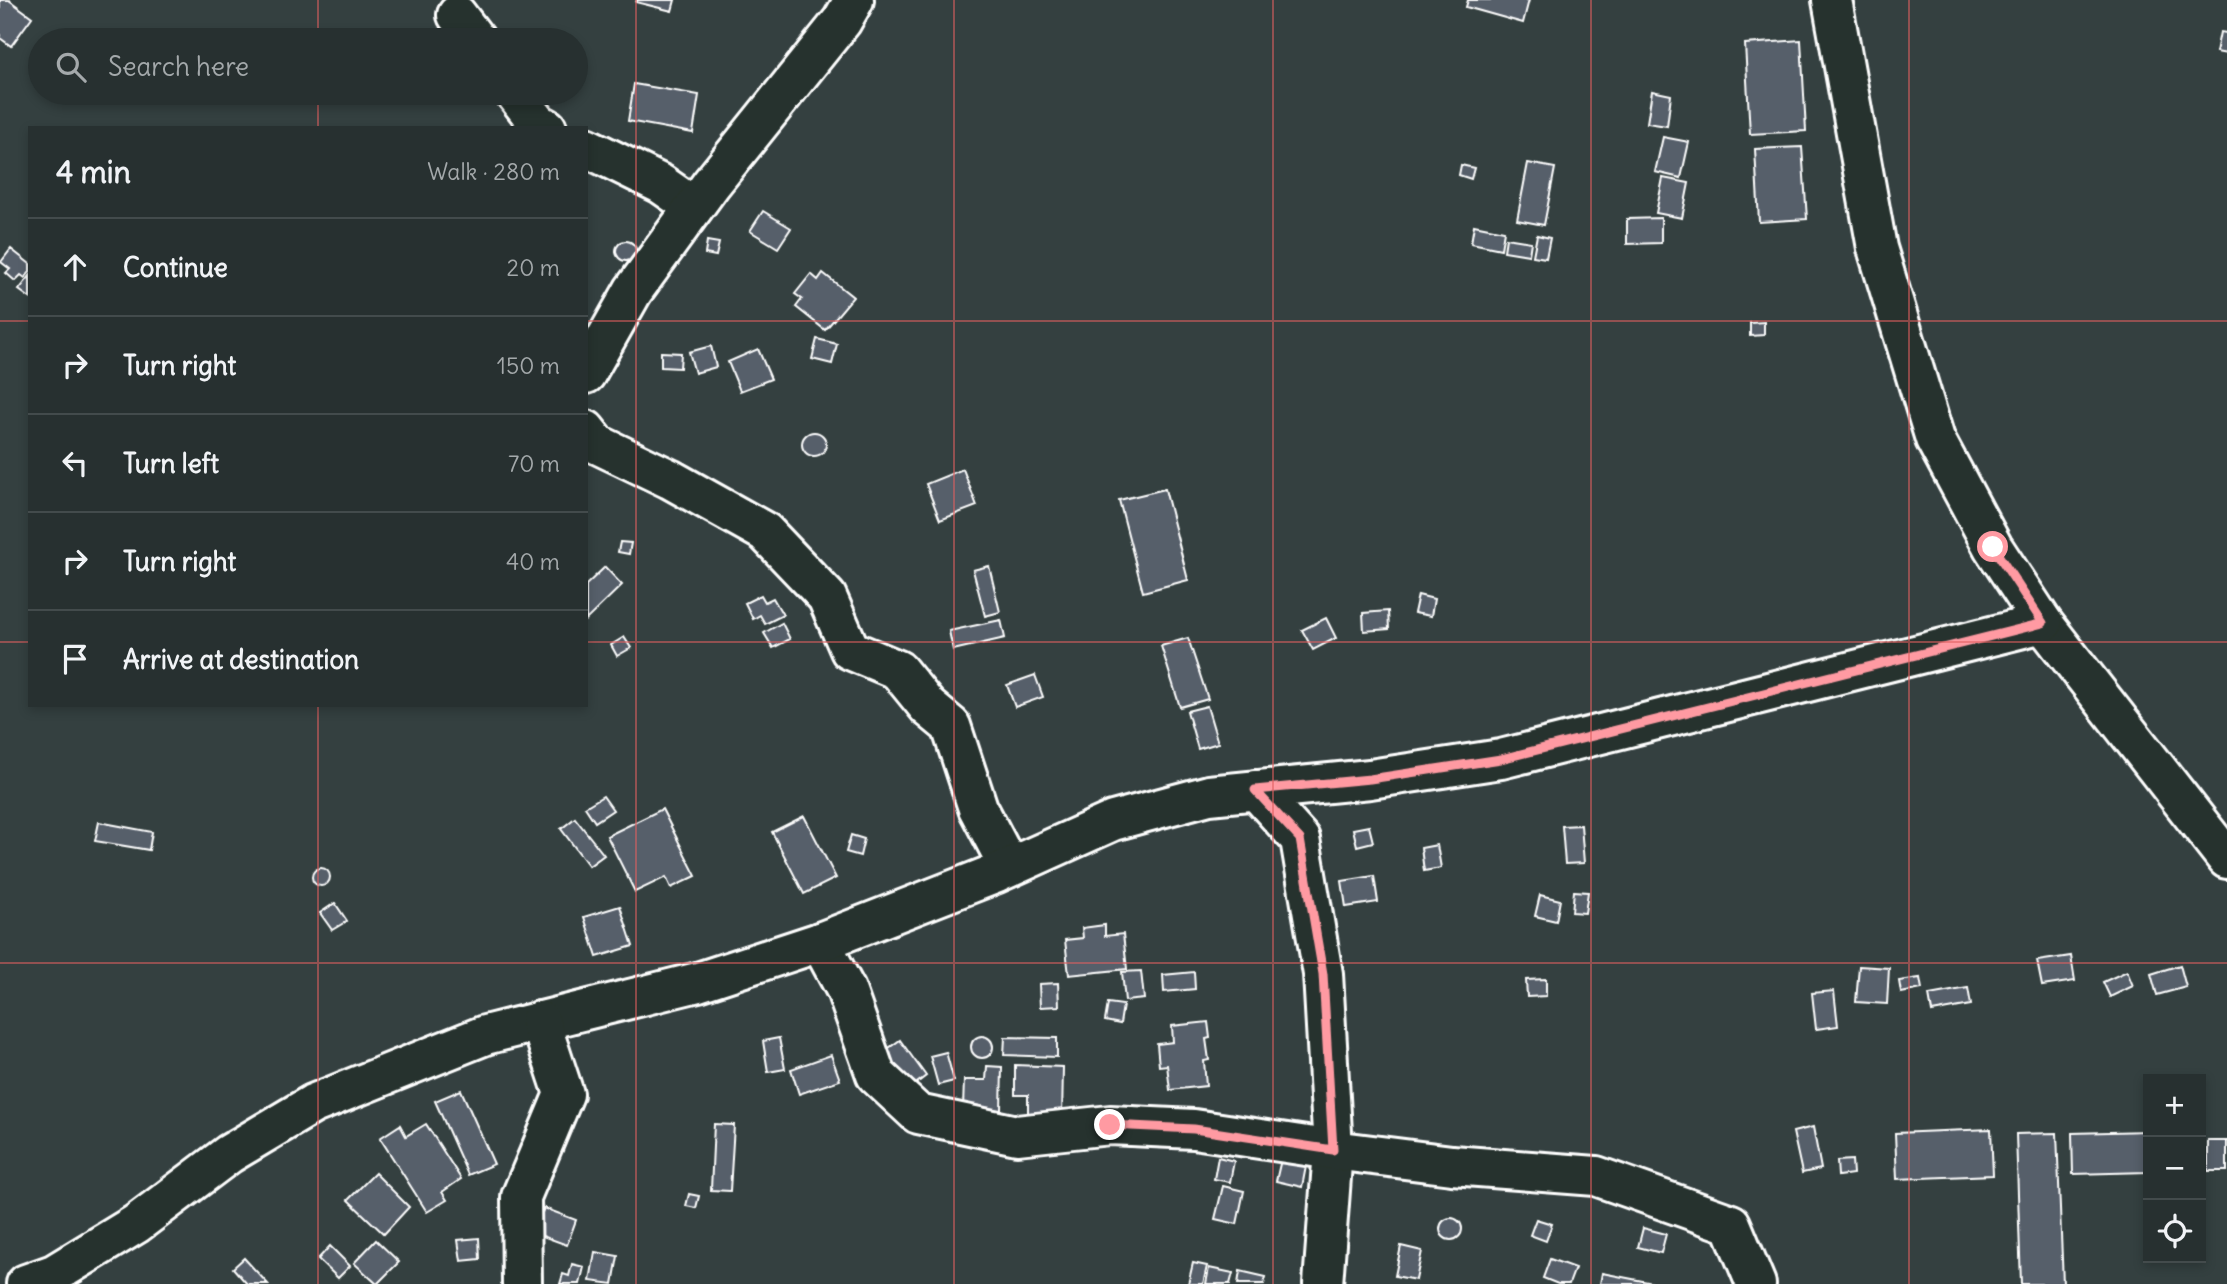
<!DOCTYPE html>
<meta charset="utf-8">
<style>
:root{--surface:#273030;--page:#2f3838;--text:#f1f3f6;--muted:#a4a9ab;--line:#434b4c}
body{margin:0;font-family:Delius,sans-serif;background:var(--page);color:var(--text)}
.controls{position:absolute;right:21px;bottom:21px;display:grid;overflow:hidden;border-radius:0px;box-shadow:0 4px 10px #0003}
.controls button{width:63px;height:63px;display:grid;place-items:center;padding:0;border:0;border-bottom:2px solid var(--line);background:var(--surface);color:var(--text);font:35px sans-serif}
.stop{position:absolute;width:21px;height:21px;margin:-16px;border:5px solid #ff9aa2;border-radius:50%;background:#fff}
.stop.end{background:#ff9aa2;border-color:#fff;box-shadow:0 2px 7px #0008}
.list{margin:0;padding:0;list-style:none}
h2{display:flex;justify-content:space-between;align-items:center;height:91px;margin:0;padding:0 28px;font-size:30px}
h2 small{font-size:23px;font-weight:400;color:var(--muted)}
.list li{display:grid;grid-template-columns:46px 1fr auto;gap:21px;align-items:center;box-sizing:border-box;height:98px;padding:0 28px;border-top:2px solid var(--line)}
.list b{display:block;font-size:26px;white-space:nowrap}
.list em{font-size:23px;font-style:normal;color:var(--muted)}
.icon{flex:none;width:38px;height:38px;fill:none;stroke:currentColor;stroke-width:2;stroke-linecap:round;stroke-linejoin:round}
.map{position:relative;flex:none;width:2227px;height:1284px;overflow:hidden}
.search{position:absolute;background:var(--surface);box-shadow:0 4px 10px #0003;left:28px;top:28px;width:560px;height:77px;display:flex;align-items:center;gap:18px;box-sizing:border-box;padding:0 24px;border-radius:38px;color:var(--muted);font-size:26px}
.panel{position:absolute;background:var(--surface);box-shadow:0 4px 10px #0003;left:28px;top:126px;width:560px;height:581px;border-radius:0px}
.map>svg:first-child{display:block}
.building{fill:#565e6b;stroke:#fff;stroke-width:2}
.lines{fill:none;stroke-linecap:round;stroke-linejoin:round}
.minor-casing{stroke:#fff;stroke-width:44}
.minor{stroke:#26332d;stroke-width:38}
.route{stroke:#ff9aa2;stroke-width:9}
.grid{fill:none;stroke:#e05e5e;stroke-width:2;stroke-opacity:0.55}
</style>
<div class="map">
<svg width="2227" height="1284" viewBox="0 0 2227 1284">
<rect width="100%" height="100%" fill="#344040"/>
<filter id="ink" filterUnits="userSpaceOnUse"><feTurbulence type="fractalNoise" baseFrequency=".0143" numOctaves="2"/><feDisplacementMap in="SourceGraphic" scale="14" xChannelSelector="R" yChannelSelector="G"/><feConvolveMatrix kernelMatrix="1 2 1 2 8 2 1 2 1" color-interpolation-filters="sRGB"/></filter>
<g filter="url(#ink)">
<!-- building -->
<g class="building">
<polygon points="0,0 9,0 32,17 11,46 0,38"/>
<polygon points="637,0 675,0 672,11 636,2"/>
<polygon points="1468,0 1529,0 1523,23 1466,7"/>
<polygon points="2220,32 2227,33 2227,54 2216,52"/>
<polygon points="1801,40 1806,131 1750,134 1745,44"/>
<polygon points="634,84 699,95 693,133 628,121"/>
<polygon points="1652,91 1671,95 1667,126 1647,123"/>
<polygon points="1663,137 1689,142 1681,178 1655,172"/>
<polygon points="1802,147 1807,219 1759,222 1755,149"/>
<polygon points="1528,163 1555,168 1544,225 1517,220"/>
<polygon points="1461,165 1474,168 1471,179 1459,175"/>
<polygon points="1663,178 1689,183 1682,218 1656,213"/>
<polygon points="763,211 791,228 778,248 750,231"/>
<polygon points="1661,218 1661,243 1627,244 1627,219"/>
<polygon points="1474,225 1504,231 1501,249 1471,243"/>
<polygon points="1537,235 1550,238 1546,258 1533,256"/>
<polygon points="1506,238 1531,242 1529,255 1504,251"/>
<polygon points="707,241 719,243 716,256 705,254"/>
<circle cx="626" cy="251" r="10"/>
<polygon points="11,249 30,264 30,272 25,278 21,275 15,281 6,273 10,269 1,262"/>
<polygon points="823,273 853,297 825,330 796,307 802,299 795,294 811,274 818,280"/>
<polygon points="30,276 30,298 19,290"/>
<polygon points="1764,322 1764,335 1750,336 1750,323"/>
<polygon points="817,339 837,344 832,364 812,359"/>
<polygon points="711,346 716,367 695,373 689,352"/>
<polygon points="758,349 771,379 740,391 728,362"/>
<polygon points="661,352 681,353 680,368 661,367"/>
<circle cx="814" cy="444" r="12"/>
<polygon points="963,469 977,506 940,520 926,484"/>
<polygon points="1165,489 1188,580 1143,592 1119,500"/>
<polygon points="620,542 631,543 629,554 618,552"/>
<polygon points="989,566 1000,612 985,616 973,570"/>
<polygon points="605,567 622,585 586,620 586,585"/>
<polygon points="761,595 765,602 773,598 783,615 765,624 760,615 753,619 745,603"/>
<polygon points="1418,595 1434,599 1431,616 1414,613"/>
<polygon points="1388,611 1389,629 1364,631 1363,613"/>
<polygon points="1326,618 1336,638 1313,650 1302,630"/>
<polygon points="1001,620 1005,638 953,650 949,631"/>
<polygon points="782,623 790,639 773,648 764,633"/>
<polygon points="624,637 631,648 617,656 611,645"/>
<polygon points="1188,638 1208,699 1180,707 1161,646"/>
<polygon points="1035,675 1043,697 1015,707 1007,685"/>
<polygon points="1207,706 1218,743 1198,749 1187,711"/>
<polygon points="603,796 613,810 595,822 585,807"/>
<polygon points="662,809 696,876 671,888 666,877 635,892 607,836"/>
<polygon points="804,816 836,878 804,894 772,832"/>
<polygon points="575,818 604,855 589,866 561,829"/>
<polygon points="99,822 152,832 149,850 95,841"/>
<polygon points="1581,825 1584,863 1565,864 1562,826"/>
<polygon points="1369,826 1373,842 1357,846 1353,829"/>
<polygon points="851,835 864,839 860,856 846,852"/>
<polygon points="1437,845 1441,868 1424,871 1421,848"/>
<circle cx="321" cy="877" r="9"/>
<polygon points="1374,876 1378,902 1346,907 1342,881"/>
<polygon points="1574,891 1588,892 1585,913 1572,912"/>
<polygon points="1540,895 1560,900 1556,921 1535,916"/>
<polygon points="335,903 347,921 332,930 320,913"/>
<polygon points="620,906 633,946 597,957 584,917"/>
<polygon points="1105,925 1105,936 1123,934 1127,969 1069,975 1065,940 1083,938 1082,928"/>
<polygon points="2071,956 2075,981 2042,986 2037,961"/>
<polygon points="2180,965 2186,987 2157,995 2151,974"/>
<polygon points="1859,966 1889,968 1887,1004 1856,1002"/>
<polygon points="1141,971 1144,999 1125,1001 1122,972"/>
<polygon points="2127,971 2133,986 2110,997 2103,982"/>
<polygon points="1194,972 1195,989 1164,992 1163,975"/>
<polygon points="1920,978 1922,989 1901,993 1899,981"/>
<polygon points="1546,979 1546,996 1527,997 1526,980"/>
<polygon points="1058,983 1059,1006 1040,1007 1039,984"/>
<polygon points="1968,988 1971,1005 1932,1012 1929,995"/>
<polygon points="1834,991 1838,1026 1816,1029 1812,993"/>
<polygon points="1108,1003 1123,1005 1120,1024 1105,1021"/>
<polygon points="1208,1022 1210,1038 1206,1039 1209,1060 1204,1061 1206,1086 1170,1090 1167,1065 1159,1066 1157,1044 1173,1042 1172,1026"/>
<circle cx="982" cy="1047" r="11"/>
<polygon points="1005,1037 1057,1038 1057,1057 1004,1055"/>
<polygon points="779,1038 785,1069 768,1072 763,1041"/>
<polygon points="900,1040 926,1076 909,1089 882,1053"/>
<polygon points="946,1052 954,1081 938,1085 930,1056"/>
<polygon points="831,1055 840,1080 799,1094 791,1069"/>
<polygon points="1015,1065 1063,1067 1062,1119 1028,1117 1028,1095 1015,1095"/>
<polygon points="987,1066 1002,1067 1001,1110 963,1109 964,1080 986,1080"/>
<polygon points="461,1090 494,1164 468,1175 435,1101"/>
<polygon points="426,1124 461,1179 442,1192 447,1200 427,1212 380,1138 400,1125 406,1136"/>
<polygon points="714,1124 734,1125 730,1191 711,1190"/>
<polygon points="1813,1127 1821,1169 1802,1173 1793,1132"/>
<polygon points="1991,1129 1993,1175 1897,1179 1895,1133"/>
<polygon points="2148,1131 2148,1172 2073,1174 2072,1133"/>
<polygon points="2057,1133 2063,1284 2021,1284 2016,1134"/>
<rect x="2208" y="1141" width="19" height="30"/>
<polygon points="1282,1155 1307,1161 1302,1187 1276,1181"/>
<polygon points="1218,1157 1234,1161 1230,1182 1214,1179"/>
<polygon points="1852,1160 1853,1174 1838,1176 1837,1161"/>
<polygon points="375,1173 409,1207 384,1234 348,1200"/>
<polygon points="1223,1186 1244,1191 1237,1224 1215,1219"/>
<polygon points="689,1194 699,1196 696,1208 686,1206"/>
<polygon points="544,1208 576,1220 567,1245 534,1233"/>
<circle cx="1451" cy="1229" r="11"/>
<polygon points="1536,1219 1552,1224 1546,1241 1530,1235"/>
<polygon points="1643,1228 1666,1234 1661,1253 1638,1247"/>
<polygon points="479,1238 480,1259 461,1261 458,1240"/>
<polygon points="376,1240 399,1262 377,1284 354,1263"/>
<polygon points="330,1246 350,1266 338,1278 318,1259"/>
<polygon points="1401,1246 1422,1251 1416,1280 1395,1276"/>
<polygon points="595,1252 618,1256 613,1284 590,1281"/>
<polygon points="244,1258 268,1284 247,1284 233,1268"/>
<polygon points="1550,1259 1575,1268 1569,1284 1558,1284 1543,1278"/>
<polygon points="1193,1263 1207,1266 1203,1284 1188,1284"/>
<polygon points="572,1264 584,1267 580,1284 560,1284 563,1274 569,1276"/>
<polygon points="1209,1268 1233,1273 1230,1284 1206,1284"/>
<polygon points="1240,1271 1266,1277 1264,1284 1238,1284"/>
<polygon points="1602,1273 1658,1284 1600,1284"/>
</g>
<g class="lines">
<defs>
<g id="minor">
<polyline points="1832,0 1877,248 1935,439 1993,547 2043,623 2227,859"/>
<polyline points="457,15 476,40"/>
<polyline points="515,93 538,123 547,128"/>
<polyline points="586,147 661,184 694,207"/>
<polyline points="586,374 633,291 711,184 842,21 854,0"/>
<polyline points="586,430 597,444 670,479 765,532 827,597 850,650 898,670 928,707 951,726 978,808 1009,867"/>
<polyline points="1256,790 1300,839 1323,974 1333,1150 1323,1284"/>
<polyline points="820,942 846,990 876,1075 918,1114 1017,1135 1110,1125 1194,1129 1333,1150 1452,1165 1596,1176 1731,1224 1756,1284"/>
<polyline points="26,1284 54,1274 136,1224 229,1154 313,1104 485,1035 698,982 820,942 997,873 1113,821 1209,795 1370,779 1501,759 2043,623"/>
<polyline points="522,1284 521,1197 564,1094 540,1021"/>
</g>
</defs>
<!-- minor casing -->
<use href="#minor" class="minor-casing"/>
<!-- minor -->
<use href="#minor" class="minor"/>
</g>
</g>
<g class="lines" filter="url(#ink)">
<!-- route -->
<polyline class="route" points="1110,1125 1194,1129 1333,1150 1323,974 1300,839 1255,790 1370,779 1501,759 2043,623 1993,547"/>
</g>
<!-- grid -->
<path class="grid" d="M318 0V40M636 0V1284M954 0V1284M1273 0V1284M1591 0V1284M1909 0V1284M318 93V128M0 321H30M586 321H2227M0 642H30M586 642H2227M318 705V1284M0 963H2227"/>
</svg>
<div class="controls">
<button>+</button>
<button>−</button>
<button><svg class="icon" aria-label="locate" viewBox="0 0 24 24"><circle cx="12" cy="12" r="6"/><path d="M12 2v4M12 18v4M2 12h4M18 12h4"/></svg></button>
</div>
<div class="stop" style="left:1993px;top:547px"></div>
<div class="stop end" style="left:1110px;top:1125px"></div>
<div class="search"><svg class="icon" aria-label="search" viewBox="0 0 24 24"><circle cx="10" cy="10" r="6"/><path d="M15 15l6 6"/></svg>Search here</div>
<section class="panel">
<h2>4 min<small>Walk · 280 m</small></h2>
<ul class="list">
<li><svg class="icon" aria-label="ahead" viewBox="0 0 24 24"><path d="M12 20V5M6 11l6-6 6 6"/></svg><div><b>Continue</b></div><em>20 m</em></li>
<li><svg class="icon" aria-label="right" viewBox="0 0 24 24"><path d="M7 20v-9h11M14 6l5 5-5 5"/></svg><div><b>Turn right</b></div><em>150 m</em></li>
<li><svg class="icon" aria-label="left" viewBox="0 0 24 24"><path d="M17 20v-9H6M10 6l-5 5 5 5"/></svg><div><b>Turn left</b></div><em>70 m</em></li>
<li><svg class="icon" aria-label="right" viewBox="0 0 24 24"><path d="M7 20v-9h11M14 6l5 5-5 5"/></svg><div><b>Turn right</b></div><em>40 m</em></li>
<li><svg class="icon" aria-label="arrive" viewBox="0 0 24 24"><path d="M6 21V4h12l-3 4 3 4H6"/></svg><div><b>Arrive at destination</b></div></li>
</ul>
</section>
</div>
